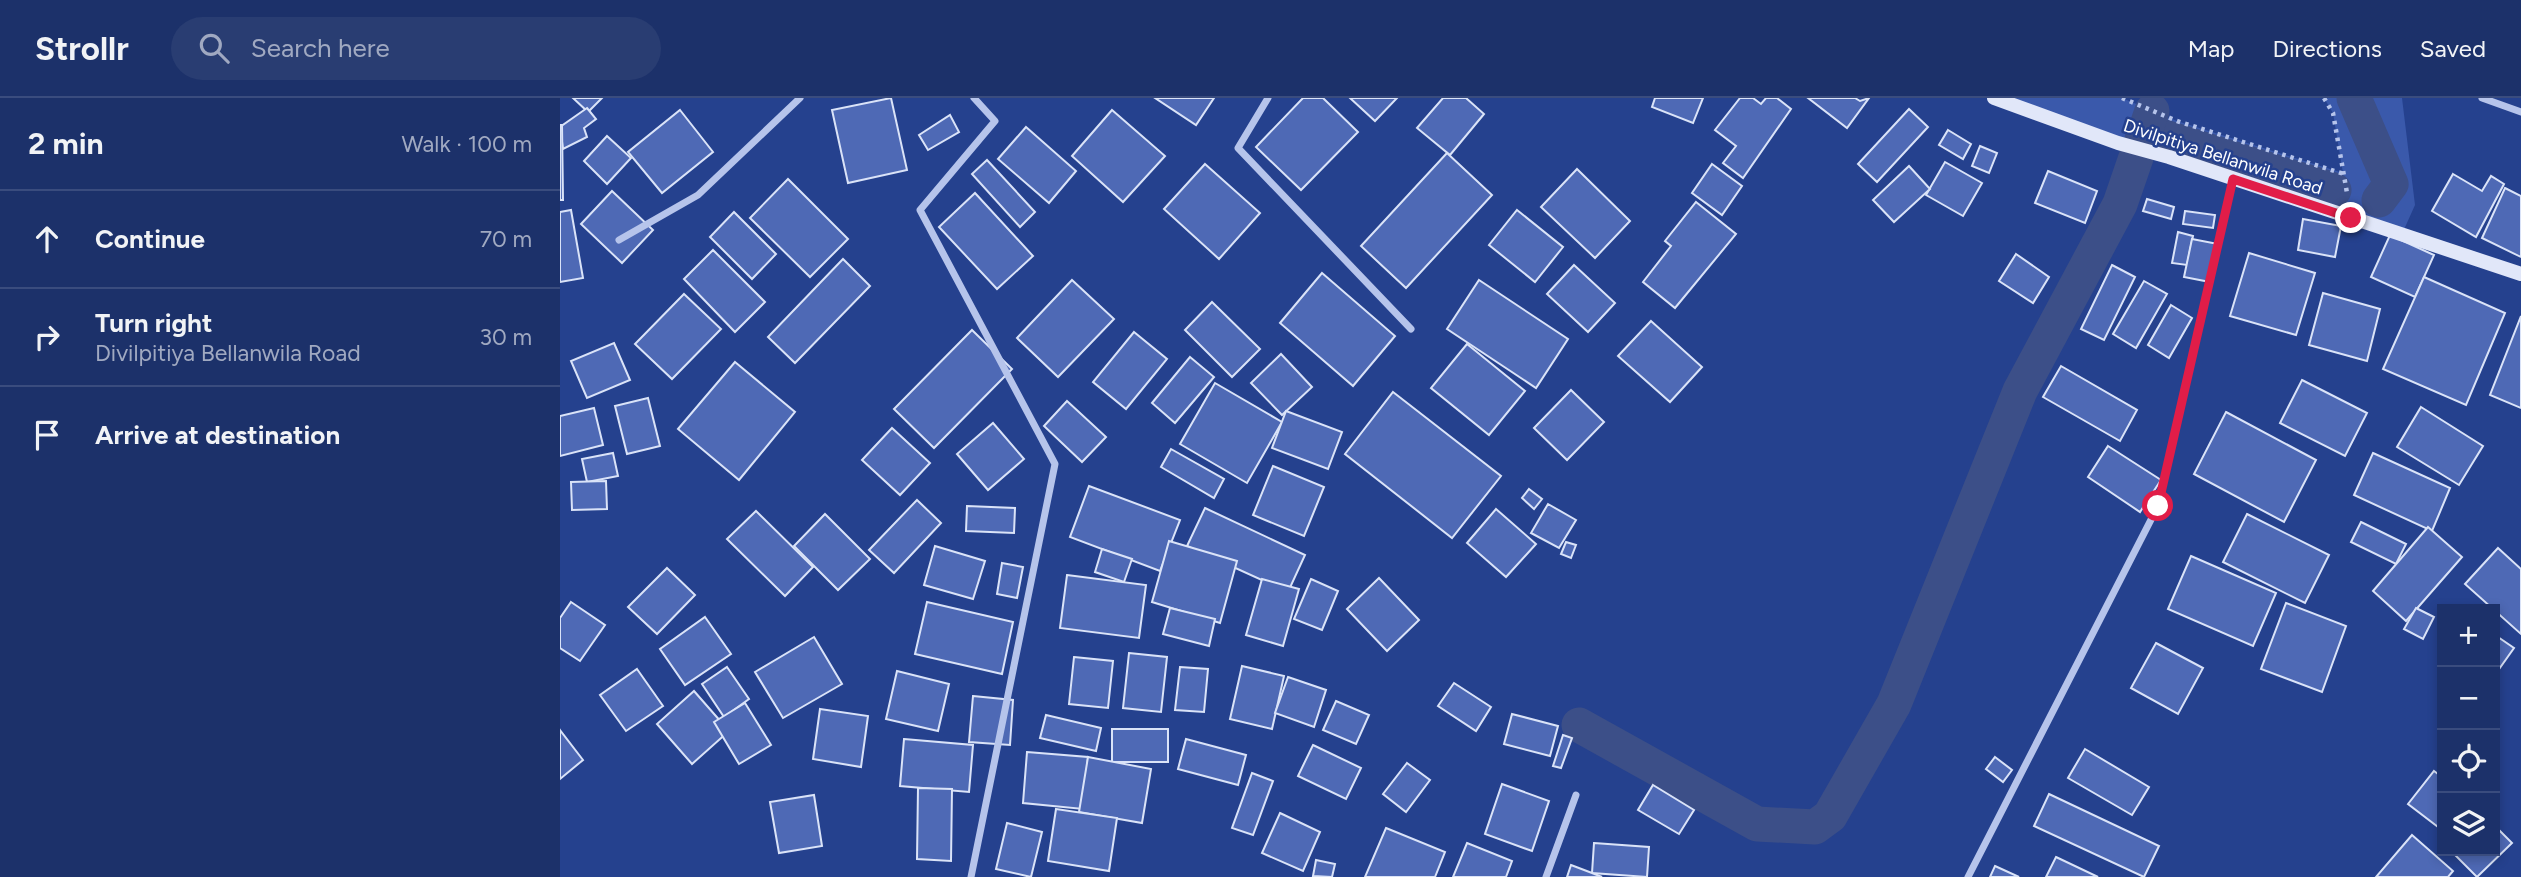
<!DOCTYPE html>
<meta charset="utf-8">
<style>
:root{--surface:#1c316a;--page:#293d72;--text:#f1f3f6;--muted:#a0a9c1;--line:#3a4c7e}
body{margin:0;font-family:Figtree,sans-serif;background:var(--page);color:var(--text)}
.controls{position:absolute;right:21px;bottom:21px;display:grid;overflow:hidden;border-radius:0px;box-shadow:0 4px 10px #0003}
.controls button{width:63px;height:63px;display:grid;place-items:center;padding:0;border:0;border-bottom:2px solid var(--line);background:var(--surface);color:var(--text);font:35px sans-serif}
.stop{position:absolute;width:21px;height:21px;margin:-16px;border:5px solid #e11d48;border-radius:50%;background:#fff}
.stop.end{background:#e11d48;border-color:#fff;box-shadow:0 2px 7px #0008}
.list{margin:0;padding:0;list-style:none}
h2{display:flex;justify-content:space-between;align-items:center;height:91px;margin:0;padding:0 28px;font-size:30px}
h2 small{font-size:23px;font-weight:400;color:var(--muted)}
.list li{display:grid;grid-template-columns:46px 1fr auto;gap:21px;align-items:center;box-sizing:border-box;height:98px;padding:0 28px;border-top:2px solid var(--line)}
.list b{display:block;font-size:26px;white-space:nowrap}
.list p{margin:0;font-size:23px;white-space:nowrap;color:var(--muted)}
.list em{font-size:23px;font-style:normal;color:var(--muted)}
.icon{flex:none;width:38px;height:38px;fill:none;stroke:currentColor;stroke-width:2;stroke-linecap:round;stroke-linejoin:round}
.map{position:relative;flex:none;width:1961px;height:779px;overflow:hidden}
header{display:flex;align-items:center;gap:42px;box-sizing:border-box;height:98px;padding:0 35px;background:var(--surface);border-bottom:2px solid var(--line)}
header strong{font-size:33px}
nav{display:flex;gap:38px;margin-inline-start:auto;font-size:24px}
.search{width:490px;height:63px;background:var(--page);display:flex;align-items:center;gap:18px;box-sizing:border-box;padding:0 24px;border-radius:38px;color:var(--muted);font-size:26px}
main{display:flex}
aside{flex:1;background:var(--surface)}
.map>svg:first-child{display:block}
.green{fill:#3a59ab}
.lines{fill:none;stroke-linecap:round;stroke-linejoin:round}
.canal{stroke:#3c4f88;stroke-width:35}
.building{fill:#4e69b5;stroke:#dae3f8;stroke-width:2}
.path{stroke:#b6c4eb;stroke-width:4.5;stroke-dasharray:3.5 5;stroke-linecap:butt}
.street{stroke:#b6c4eb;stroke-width:7}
.secondary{stroke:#e1e7f9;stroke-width:14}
.route{stroke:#e11d48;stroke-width:9}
.labels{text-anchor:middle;stroke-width:5;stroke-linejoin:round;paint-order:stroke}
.street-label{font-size:18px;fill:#fff;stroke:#25418e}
</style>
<header>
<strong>Strollr</strong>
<div class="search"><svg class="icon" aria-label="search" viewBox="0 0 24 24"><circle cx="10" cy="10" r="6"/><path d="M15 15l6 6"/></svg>Search here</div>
<nav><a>Map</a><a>Directions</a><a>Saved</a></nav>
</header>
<main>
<aside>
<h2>2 min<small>Walk · 100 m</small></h2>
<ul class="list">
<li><svg class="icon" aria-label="ahead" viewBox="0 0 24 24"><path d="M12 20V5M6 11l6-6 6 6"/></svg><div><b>Continue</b></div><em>70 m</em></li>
<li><svg class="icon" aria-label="right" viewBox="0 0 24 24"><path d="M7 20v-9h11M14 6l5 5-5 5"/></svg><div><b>Turn right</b><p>Divilpitiya Bellanwila Road</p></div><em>30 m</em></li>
<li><svg class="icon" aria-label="arrive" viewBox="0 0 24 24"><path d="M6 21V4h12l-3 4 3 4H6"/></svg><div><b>Arrive at destination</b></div></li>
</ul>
</aside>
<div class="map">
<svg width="1961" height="779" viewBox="0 0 1961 779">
<rect width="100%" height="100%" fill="#25418e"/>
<!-- green -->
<polygon class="green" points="1434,0 1562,0 1617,23 1783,75 1773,15 1764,0 1842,0 1855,107 1842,136"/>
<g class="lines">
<!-- canal -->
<g class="canal">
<polyline points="1794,0 1831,86 1819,102"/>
<polyline points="1585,33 1774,92"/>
<polyline points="1019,627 1197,726 1255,729 1270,718 1334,606 1460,293 1560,106 1592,13"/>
</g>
</g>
<!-- building -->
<g class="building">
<polygon points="13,0 42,0 28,14"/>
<polygon points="331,0 347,72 288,85 272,12"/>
<polygon points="595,0 654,0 636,27"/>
<polygon points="743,0 763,0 798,34 741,92 696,49"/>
<polygon points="790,0 837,0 815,23"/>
<polygon points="883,0 906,0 924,16 890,57 857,30"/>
<polygon points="1095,0 1143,0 1133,25 1092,9"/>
<polygon points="1180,0 1193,0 1201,6 1206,0 1217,0 1231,11 1183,80 1163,65 1176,48 1155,32"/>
<polygon points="1248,0 1295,0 1300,3 1309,0 1287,30"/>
<polygon points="27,10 36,21 24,30 27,39 3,51 0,29"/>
<polygon points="1349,11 1368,29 1317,84 1298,66"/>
<polygon points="120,12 153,54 102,95 68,54"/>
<polygon points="552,12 605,58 563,104 512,58"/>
<polygon points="390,17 399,34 368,52 359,37"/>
<polygon points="0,27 2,27 3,102 0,102"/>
<polygon points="466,29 516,73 489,105 438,61"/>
<polygon points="1388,32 1411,46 1403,61 1379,47"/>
<polygon points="47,38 71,60 47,86 24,63"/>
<polygon points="1420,48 1437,55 1429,75 1412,68"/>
<polygon points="887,55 932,97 846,190 801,148"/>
<polygon points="427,62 475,114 460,129 412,76"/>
<polygon points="1385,64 1422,85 1403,118 1366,97"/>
<polygon points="645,66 700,115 659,161 604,111"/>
<polygon points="1152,66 1182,88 1162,117 1132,95"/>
<polygon points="1349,68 1370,91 1334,124 1313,102"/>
<polygon points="1017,71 1070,123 1035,160 981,109"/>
<polygon points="1488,73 1537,93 1525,125 1475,105"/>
<polygon points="1893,76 1922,93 1931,78 1944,86 1916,139 1872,113"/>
<polygon points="228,81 288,141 250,179 190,120"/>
<polygon points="1945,90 1961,98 1961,159 1922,140"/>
<polygon points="52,93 93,132 62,165 21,126"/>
<polygon points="415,95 473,158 437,191 379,129"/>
<polygon points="1587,101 1614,109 1611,121 1583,113"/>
<polygon points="1136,104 1176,136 1115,210 1083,184 1111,148 1105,143"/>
<polygon points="11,112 23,180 0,184 0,114"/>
<polygon points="957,112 1003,149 975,184 929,147"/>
<polygon points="1625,113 1655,117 1653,130 1623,126"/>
<polygon points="174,114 216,156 192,181 150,139"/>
<polygon points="1743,121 1781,128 1775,159 1738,152"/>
<polygon points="1618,134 1633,138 1627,167 1612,165"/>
<polygon points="1830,137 1874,157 1855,199 1811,179"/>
<polygon points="1632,141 1658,146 1650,184 1624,179"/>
<polygon points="153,152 205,204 175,234 124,181"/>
<polygon points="1689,155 1755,175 1736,237 1670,218"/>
<polygon points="1456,156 1489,179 1473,205 1439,183"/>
<polygon points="283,161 310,188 235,265 208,239"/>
<polygon points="1014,167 1055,205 1028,234 987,196"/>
<polygon points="1552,167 1575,179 1544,242 1521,231"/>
<polygon points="762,175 835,238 793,288 720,225"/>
<polygon points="1864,179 1945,215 1906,307 1823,271"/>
<polygon points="512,182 554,221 498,279 457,240"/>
<polygon points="919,182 1008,241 976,290 887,231"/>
<polygon points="1584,183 1607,196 1576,250 1553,236"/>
<polygon points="1763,195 1820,211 1807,263 1749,247"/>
<polygon points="124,196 161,231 112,281 75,246"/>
<polygon points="652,204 700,251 672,279 625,232"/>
<polygon points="1611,207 1632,220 1609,260 1588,247"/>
<polygon points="1961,218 1961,310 1930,297"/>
<polygon points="1091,223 1142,269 1110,304 1058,258"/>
<polygon points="412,232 452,271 374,350 334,311"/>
<polygon points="574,234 607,261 566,311 533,284"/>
<polygon points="54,245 70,282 27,300 11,263"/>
<polygon points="907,246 965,293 929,337 871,290"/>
<polygon points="721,256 752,289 722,317 691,285"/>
<polygon points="630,259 654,279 615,325 592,305"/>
<polygon points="175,264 235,314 179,382 118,331"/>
<polygon points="1501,268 1577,312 1560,343 1483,299"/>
<polygon points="1742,282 1807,315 1785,358 1720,325"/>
<polygon points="655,285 722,324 687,385 620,346"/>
<polygon points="1011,292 1044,324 1007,362 974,330"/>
<polygon points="833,294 941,378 892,440 785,356"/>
<polygon points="88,300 100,348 67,356 55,308"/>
<polygon points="507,303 546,339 522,364 484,328"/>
<polygon points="1861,309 1923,348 1899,387 1837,349"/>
<polygon points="34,310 43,347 0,358 0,318"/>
<polygon points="726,313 782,334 768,371 712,350"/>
<polygon points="1666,314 1756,362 1724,424 1634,376"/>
<polygon points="433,325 464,361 428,392 397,356"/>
<polygon points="332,330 370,365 340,397 302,362"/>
<polygon points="1548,348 1601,382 1580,414 1528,379"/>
<polygon points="611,351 664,381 654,400 601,369"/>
<polygon points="53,355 58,378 27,384 22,361"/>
<polygon points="1813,355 1890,390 1872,433 1794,397"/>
<polygon points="713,368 764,389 744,438 693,417"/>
<polygon points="46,383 47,411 12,412 11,384"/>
<polygon points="529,388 620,422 600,473 510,439"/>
<polygon points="969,391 982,401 974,411 962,400"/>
<polygon points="357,402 381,425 334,475 309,452"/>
<polygon points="988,406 1016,422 999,450 971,435"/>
<polygon points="407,408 455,410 454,435 406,433"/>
<polygon points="645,410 745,457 728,494 627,448"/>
<polygon points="936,411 976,446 946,479 907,445"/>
<polygon points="196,413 253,469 225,498 167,441"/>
<polygon points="265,416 310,461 278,492 234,448"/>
<polygon points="1687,416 1769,457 1745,505 1663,464"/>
<polygon points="1801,424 1846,446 1836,466 1791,444"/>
<polygon points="1868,429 1902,459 1846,523 1813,493"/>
<polygon points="609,443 677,463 660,525 592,504"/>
<polygon points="1006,444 1016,447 1011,460 1001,456"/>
<polygon points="375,448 425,463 413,501 364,487"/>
<polygon points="1938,450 1961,471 1961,536 1905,486"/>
<polygon points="542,451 572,461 564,484 535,474"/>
<polygon points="1631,458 1716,495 1693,548 1608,511"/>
<polygon points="442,465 463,469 457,500 437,496"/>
<polygon points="107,470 135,497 97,536 68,509"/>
<polygon points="507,477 586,487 579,540 500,530"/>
<polygon points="819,480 859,522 827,553 787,511"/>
<polygon points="702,481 739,491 723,548 686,537"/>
<polygon points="751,481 778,493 762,532 734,521"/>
<polygon points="11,504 45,527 20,563 0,550 0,520"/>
<polygon points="367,504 453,524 442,576 355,556"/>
<polygon points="1726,505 1786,528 1762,594 1701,571"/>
<polygon points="610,510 655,521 649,548 603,536"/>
<polygon points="1856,510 1874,519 1863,541 1844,531"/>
<polygon points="145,519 171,556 125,587 100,551"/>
<polygon points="1935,537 1954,550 1937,574 1935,573"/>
<polygon points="254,539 282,586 223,620 195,574"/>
<polygon points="1596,545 1643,570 1618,616 1571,590"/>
<polygon points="569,555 607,559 601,614 563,610"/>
<polygon points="514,559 553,563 548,610 509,606"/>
<polygon points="682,568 724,578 712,631 670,621"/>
<polygon points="167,569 189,601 164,619 142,586"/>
<polygon points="620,569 648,571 644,614 615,612"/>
<polygon points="77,571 103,608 66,633 40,597"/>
<polygon points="337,573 389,586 378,633 326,621"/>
<polygon points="728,579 766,592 754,629 715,615"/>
<polygon points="894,585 931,609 916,633 878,608"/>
<polygon points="134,593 169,633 132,666 97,626"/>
<polygon points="413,598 453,602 450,647 409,644"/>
<polygon points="776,603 809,617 796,646 763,632"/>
<polygon points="185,605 211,647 179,666 154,624"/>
<polygon points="260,611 308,618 301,669 253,661"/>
<polygon points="952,616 998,628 990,658 944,646"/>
<polygon points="486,617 541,630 536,653 480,640"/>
<rect x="552" y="631" width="56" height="33"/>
<polygon points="0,632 23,662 0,681"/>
<polygon points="1003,637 1012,640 1001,670 993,668"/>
<polygon points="344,641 413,647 409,694 340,688"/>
<polygon points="626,641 686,657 678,687 618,671"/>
<polygon points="753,647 801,670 786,701 738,678"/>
<polygon points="1525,651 1589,689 1572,717 1508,680"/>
<polygon points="467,654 528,659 523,711 463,705"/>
<polygon points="528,659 591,671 582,725 519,714"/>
<polygon points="1435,659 1452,672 1443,684 1426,671"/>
<polygon points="847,665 870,682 846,714 823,696"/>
<polygon points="1874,673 1882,679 1882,732 1848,706"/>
<polygon points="692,675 713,683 693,737 672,730"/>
<polygon points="942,686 989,703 972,753 925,736"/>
<polygon points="1093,687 1134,712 1119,736 1078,712"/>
<polygon points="358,690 392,691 391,763 357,761"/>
<polygon points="1489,696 1599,748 1584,779 1474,728"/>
<polygon points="254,697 262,748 219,755 210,704"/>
<polygon points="496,711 557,720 549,773 488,763"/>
<polygon points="720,715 760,734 743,773 702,755"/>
<polygon points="447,725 482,734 471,779 436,771"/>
<polygon points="1935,728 1952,745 1917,779 1893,755 1935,753"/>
<polygon points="826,730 885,754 875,779 805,779"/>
<polygon points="1852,737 1893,773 1888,779 1816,779"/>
<polygon points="907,745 952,763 946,779 893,779"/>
<polygon points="1034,745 1089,749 1087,779 1032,775"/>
<polygon points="1496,759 1538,779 1486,779"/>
<polygon points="756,762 775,766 772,779 753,778"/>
<polygon points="1011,767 1032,775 1042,779 1007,779"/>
<polygon points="1435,768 1459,779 1430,779"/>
</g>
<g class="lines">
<!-- path -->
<g class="path">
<polyline points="1562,0 1617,23 1784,76"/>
<polyline points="1764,0 1773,15 1787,95"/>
</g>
<!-- street -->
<g class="street">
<polyline points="708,0 678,50 851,231"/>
<polyline points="1922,0 1961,14"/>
<polyline points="59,142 138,97 240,0"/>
<polyline points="411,779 495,366 360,112 435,23 414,0"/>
<polyline points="986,779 1016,697"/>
<polyline points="1408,779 1598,408 1673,81"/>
</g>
<!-- secondary -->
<polyline class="secondary" points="1434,0 1558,45 1609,59 1961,176"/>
</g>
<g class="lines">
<!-- route -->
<polyline class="route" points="1598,408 1673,81 1791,120"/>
</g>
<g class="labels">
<!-- street labels -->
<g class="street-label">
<text transform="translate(1663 59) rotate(18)" y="6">Divilpitiya Bellanwila Road</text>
</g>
</g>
</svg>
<div class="controls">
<button>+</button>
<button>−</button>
<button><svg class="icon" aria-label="locate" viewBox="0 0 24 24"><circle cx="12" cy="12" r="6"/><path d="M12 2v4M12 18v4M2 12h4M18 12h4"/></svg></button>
<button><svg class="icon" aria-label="layers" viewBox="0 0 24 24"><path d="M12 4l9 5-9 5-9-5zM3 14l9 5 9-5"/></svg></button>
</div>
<div class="stop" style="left:1598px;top:408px"></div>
<div class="stop end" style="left:1791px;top:120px"></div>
</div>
</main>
